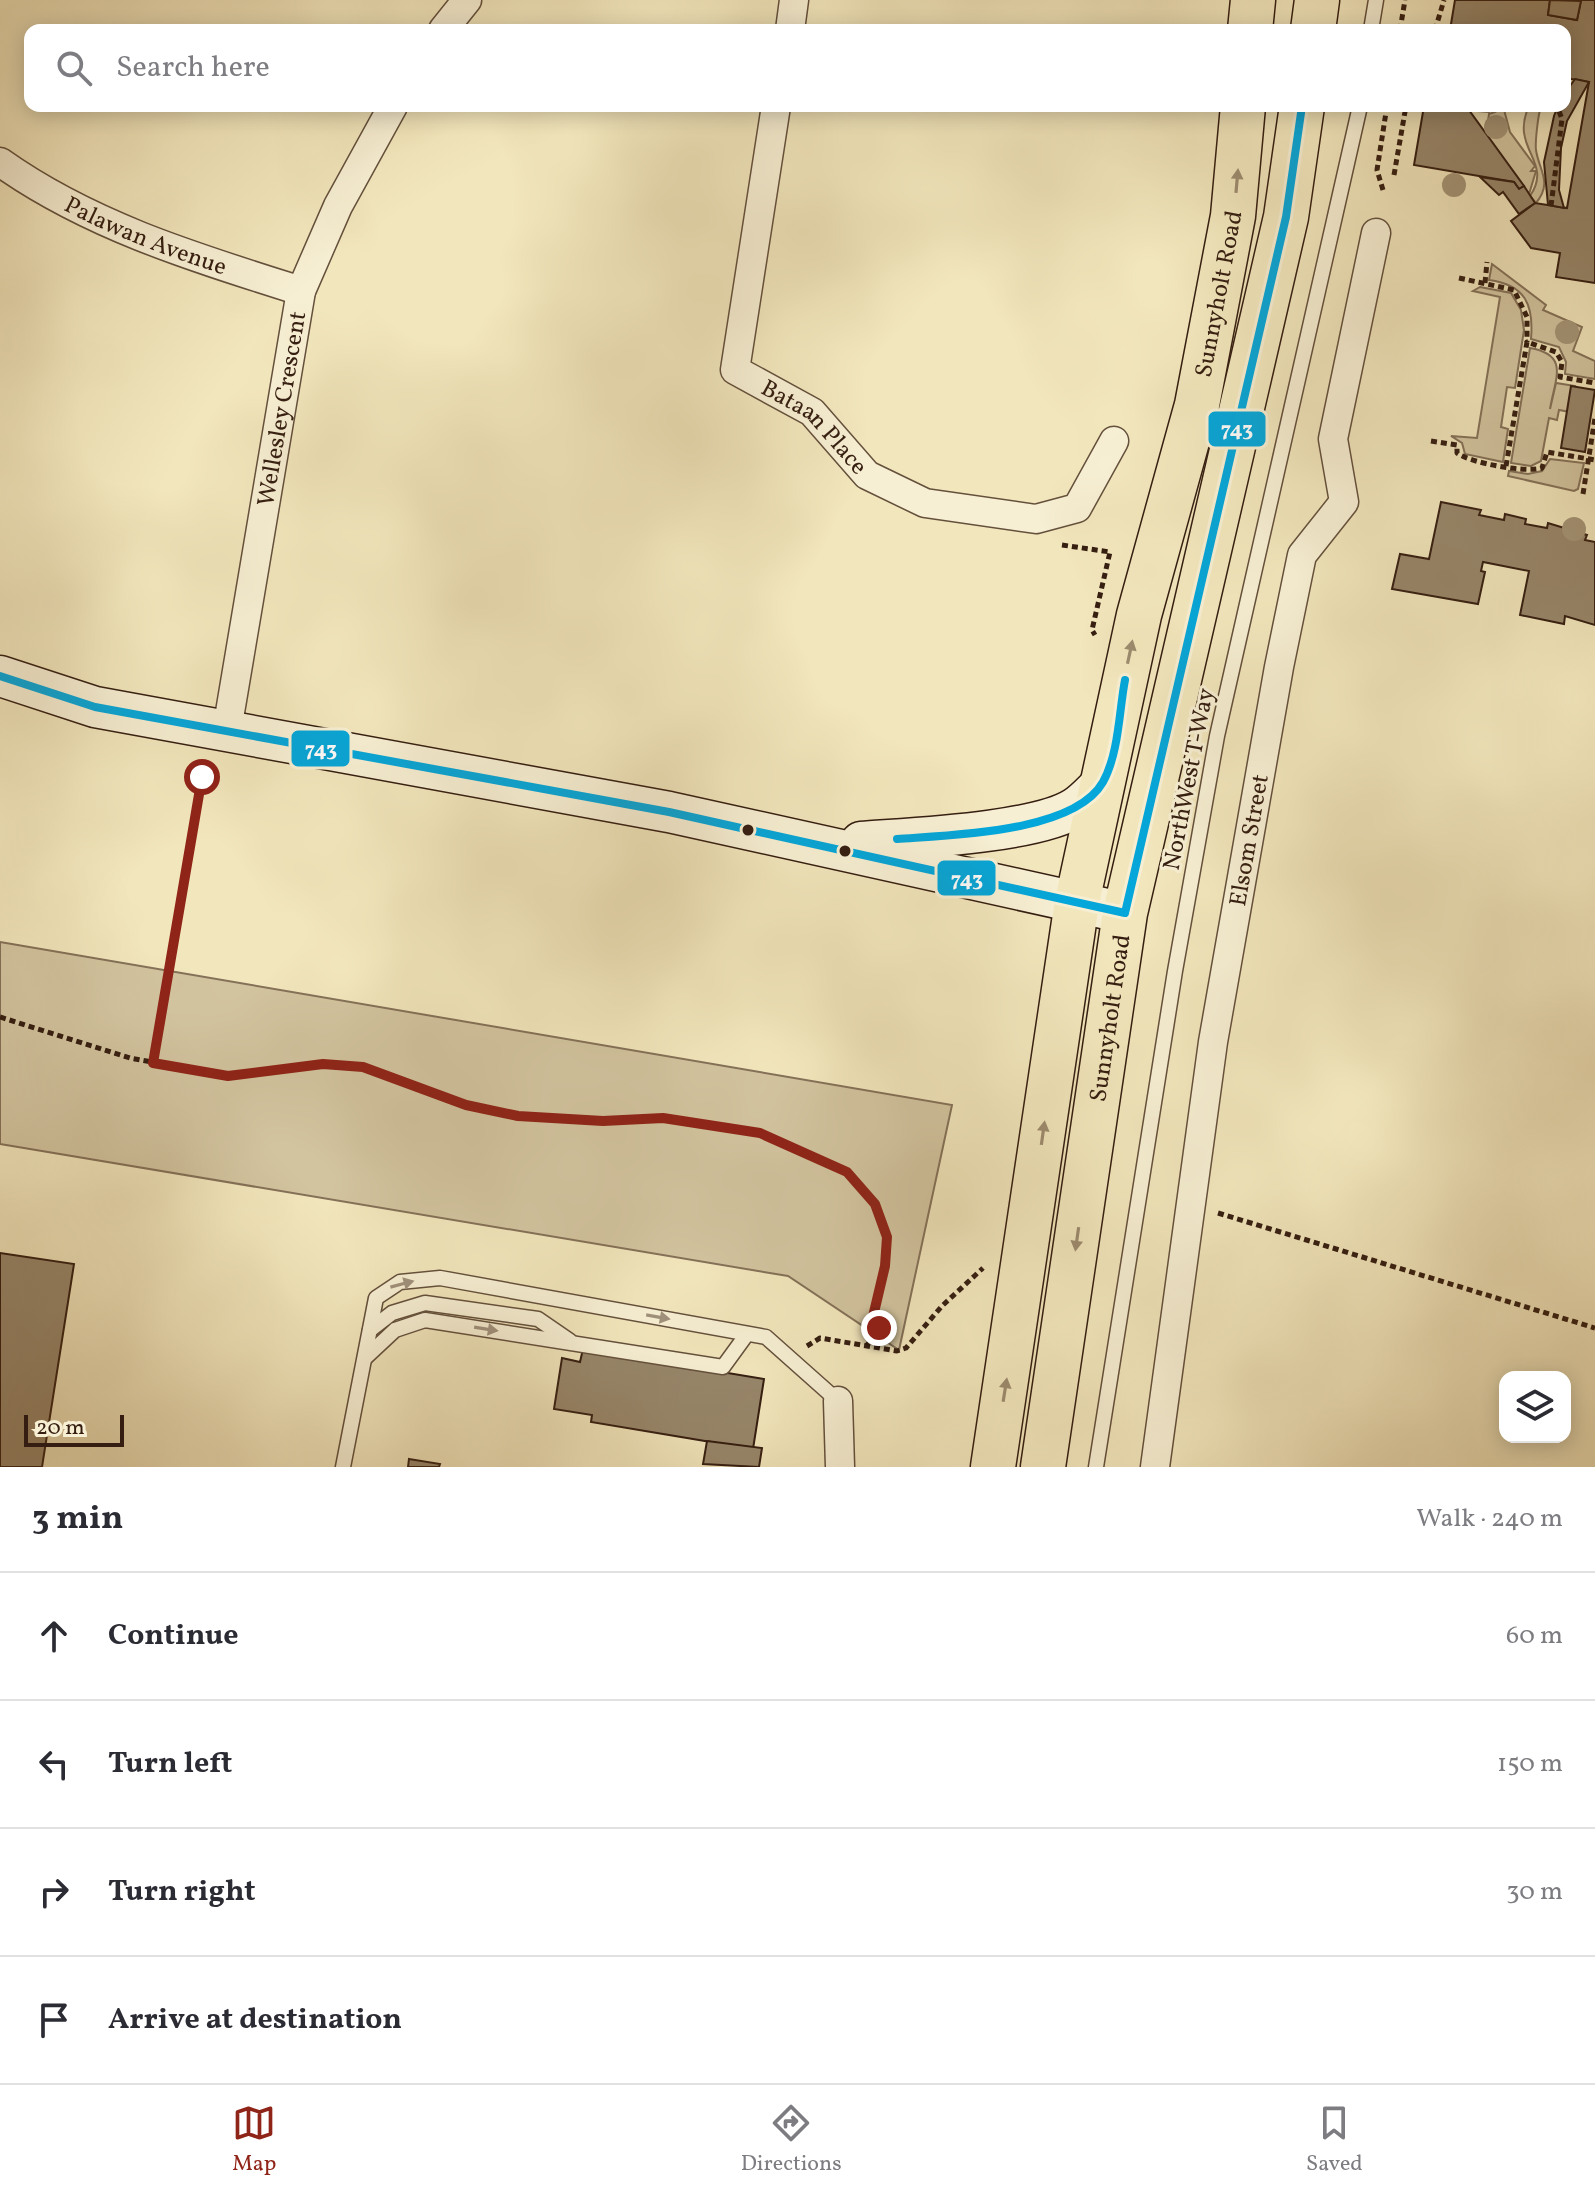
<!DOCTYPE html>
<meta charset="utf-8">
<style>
:root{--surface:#fff;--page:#f7f7f7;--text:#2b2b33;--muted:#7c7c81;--line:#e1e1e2;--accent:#8f2418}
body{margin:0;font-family:Vollkorn,serif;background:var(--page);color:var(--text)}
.controls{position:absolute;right:24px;bottom:24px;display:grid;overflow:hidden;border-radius:16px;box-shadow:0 4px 20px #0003}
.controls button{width:72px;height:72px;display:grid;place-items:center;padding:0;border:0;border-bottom:2px solid var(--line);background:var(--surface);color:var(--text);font:40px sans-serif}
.scale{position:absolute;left:24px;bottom:20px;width:100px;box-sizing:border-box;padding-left:8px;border:4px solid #351e11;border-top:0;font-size:22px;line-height:28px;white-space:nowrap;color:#351e11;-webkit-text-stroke:6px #f7efd3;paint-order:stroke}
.stop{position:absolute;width:24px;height:24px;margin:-18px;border:6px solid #8f2418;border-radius:50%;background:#fff}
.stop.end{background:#8f2418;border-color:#fff;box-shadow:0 2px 8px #0008}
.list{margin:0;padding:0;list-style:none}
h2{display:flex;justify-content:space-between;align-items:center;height:104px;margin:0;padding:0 32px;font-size:34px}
h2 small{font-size:26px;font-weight:400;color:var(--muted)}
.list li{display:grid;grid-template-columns:52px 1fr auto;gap:24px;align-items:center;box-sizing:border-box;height:128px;padding:0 32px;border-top:2px solid var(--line)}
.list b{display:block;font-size:30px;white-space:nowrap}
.list em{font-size:26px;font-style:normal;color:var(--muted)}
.icon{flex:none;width:44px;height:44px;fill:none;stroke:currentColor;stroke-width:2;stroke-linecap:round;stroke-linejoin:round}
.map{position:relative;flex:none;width:1595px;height:1467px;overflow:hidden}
.search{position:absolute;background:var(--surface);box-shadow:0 4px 20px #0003;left:24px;right:24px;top:24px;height:88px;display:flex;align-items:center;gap:20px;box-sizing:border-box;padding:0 28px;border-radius:16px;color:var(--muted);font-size:30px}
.sheet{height:616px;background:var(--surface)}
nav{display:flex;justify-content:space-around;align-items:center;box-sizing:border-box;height:112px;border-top:2px solid var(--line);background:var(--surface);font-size:22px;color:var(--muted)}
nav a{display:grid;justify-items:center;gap:4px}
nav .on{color:var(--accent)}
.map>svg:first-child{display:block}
.green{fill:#d2c49f;stroke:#847158;stroke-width:2}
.building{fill:#97866a;stroke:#351e11;stroke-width:2}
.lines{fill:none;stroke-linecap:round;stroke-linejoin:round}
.lane-casing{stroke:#64503c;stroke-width:17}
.street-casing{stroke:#64503c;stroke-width:31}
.secondary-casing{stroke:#351e11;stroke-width:43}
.primary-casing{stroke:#351e11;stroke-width:47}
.path{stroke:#351e11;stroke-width:5;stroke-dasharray:6 4;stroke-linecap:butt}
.lane{stroke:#f7efd3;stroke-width:14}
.street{stroke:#f7efd3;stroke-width:28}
.secondary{stroke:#f7efd3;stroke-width:40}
.primary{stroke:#f2e6bc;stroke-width:44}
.bus-1-casing{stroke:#f7efd3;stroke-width:14}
.bus-1{stroke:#05a6d9;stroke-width:8}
.tree{fill:#a49476}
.oneway{fill:#9d8c6f}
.oneway2{fill:#a0917c}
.route{stroke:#8f2418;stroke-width:10}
.bus-dot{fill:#351e11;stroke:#f7efd3;stroke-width:3}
.labels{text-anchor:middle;stroke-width:6;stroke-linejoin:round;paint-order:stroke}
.street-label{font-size:24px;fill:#351e11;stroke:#f7efd3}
.line-badge{stroke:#f7efd3;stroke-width:3}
.badge-label{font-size:22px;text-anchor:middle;font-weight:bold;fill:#fff}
</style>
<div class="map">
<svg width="1595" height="1467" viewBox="0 0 1595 1467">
<rect width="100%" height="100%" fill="#f2e6bc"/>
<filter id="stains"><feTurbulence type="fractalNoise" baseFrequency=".0025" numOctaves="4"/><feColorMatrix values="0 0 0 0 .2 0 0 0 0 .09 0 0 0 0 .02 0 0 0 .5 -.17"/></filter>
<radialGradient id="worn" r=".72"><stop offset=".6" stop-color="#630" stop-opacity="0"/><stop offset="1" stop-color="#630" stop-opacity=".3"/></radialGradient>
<!-- green -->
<g class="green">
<polygon points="1478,106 1503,106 1510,132 1535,166 1531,171 1536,171 1529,194 1486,135 1489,114 1495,112 1491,107 1489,112 1478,111"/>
<path d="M1529 106 1541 107C1538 114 1535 143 1536 150 1539 171 1553 182 1536 203L1530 196C1554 161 1509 149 1529 106Z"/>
<path d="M1492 264 1546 305 1543 310 1582 327 1573 351 1595 361V379L1565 374 1566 362 1559 347 1531 339C1534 304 1525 285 1489 280Z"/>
<polygon points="1480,287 1511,293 1521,310 1524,330 1515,388 1507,387 1501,427 1508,429 1503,462 1465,454 1462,443 1451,436 1477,438 1500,297 1473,291"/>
<path d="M1530 348C1570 355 1555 378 1550 409L1556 383 1575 386 1570 412 1559 410 1557 420 1549 418 1541 461 1531 466 1511 463Z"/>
<polygon points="1550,459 1584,463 1578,489 1574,491 1508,476 1509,471 1528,474 1542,471"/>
<polygon points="0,942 952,1105 899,1350 788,1276 0,1144"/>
</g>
<!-- building -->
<g class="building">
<polygon points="1455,0 1550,0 1548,15 1577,20 1581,0 1595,0 1595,283 1556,277 1560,253 1531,248 1511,221 1535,203 1567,208 1589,82 1565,78 1565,30 1450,30"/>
<polygon points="1550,0 1581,1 1577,20 1548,15"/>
<polygon points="1575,79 1589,82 1567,121 1561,148 1559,190 1564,208 1548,205 1544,162 1554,116 1558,106 1565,106 1565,93"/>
<polygon points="1424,106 1466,106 1524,186 1519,189 1514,182 1414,165"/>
<polygon points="1480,177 1514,182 1519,189 1524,186 1535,203 1519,214 1503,192 1499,195"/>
<polygon points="1571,386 1595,390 1585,452 1561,448"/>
<polygon points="1441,502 1481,510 1479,515 1504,520 1505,514 1526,519 1525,524 1547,528 1548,523 1587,535 1585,540 1595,542 1595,625 1565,616 1564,624 1520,615 1529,571 1483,562 1481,571 1485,572 1478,604 1392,589 1400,554 1429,559"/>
<polygon points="0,1253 74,1264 42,1467 0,1467"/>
<polygon points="583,1349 764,1379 753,1449 591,1422 592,1415 554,1409 562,1358 580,1362"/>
<polygon points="707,1441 762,1448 759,1467 703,1464"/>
<polygon points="409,1459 440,1464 439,1467 408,1467"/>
</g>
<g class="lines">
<defs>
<g id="lane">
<polyline points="1371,30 1376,0"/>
<polyline points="370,1330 392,1313 425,1303 538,1319 570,1341"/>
<polyline points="365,1358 395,1330 425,1320 723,1367 747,1334"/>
<polyline points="343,1467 376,1298 400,1282 440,1278 766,1337 838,1401"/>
<polyline points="1096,1467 1175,971 1217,736 1360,106"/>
</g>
<g id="street">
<polyline points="443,30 467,0"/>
<polyline points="790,30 794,0"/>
<path id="s1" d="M776 106 735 370 812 412 867 475 925 503 1036 519 1077 508 1114 441"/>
<path id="s2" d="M0 162C90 226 196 258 301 291"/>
<path id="s3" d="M227 730 301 291 338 206 393 106"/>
<polyline points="838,1401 840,1467"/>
<path id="s4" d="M1155 1467 1213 1042 1279 667 1302 555 1344 502 1333 439 1376 233"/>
</g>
<g id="secondary">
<polyline points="0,676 95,707 669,812 1125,913"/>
<path d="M861 842C911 838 1035 833 1075 808 1085 802 1094 791 1103 783"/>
</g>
<g id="primary">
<polyline points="1250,30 1253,0"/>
<polyline points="1313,30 1317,0"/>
<path id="s5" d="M993 1467 1077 902 1139 615 1197 405 1233 216 1243 106"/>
<path id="s6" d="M1043 1467 1125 913 1286 217 1302 106"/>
</g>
</defs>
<!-- lane casing -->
<use href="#lane" class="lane-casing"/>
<!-- street casing -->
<use href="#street" class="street-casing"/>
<!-- secondary casing -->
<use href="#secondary" class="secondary-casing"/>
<!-- primary casing -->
<use href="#primary" class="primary-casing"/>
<!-- path -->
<g class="path">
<polyline points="1400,30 1405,0"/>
<polyline points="1435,30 1444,0"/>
<polyline points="1394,175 1406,106"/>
<polyline points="1383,190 1377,170 1387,106"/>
<polyline points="1551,206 1562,119 1557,106"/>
<polyline points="1459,278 1514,290 1527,317 1527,342"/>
<polyline points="1485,283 1487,262"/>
<path d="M1431 441 1457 445V453C1470 463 1526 473 1542 468L1547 452 1595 460"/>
<polyline points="1506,466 1527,342 1556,352 1562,362 1560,377 1595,383"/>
<polyline points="1583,494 1595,418"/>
<polyline points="1062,545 1110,552 1092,630 1095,635"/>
<polyline points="0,1017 130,1058 228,1076 323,1064 363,1067 466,1105 518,1116 603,1121 663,1118 760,1133 847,1172 875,1204 887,1237 885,1266 871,1325 881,1331 866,1346"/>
<polyline points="153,1063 202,777"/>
<polyline points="1218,1213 1595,1328"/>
<polyline points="807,1346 820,1338 897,1351 906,1348 942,1306 983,1268"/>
</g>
<!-- lane -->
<use href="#lane" class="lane"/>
<!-- street -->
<use href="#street" class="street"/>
<!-- secondary -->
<use href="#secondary" class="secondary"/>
<!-- primary -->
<use href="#primary" class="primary"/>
<defs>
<g id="bus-1">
<polyline points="0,676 95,707 669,812 1125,913 1286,217 1302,106"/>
<path d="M897 839C950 835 1074 833 1103 782 1119 753 1119 711 1125 680"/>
</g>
</defs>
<!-- bus-1 casing -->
<use href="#bus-1" class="bus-1-casing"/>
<!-- bus-1 -->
<use href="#bus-1" class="bus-1"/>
</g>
<!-- trees -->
<g class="tree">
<circle cx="1496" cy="127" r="12"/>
<circle cx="1454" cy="185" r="12"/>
<circle cx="1567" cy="332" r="12"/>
<circle cx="1574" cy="529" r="12"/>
</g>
<!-- one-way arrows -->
<defs><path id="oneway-solid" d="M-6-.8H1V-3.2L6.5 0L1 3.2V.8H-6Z" transform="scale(2)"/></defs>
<g class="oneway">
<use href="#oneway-solid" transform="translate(1237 181) rotate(-85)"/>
<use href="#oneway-solid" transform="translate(1130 652) rotate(-78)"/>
<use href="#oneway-solid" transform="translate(1043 1133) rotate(-82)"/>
<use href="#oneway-solid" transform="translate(1077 1239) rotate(98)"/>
<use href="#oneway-solid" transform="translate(1005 1390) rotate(-81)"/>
</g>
<g class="oneway2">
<use href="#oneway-solid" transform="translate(402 1284) rotate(-15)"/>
<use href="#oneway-solid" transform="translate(658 1317) rotate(10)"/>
<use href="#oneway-solid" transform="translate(486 1329) rotate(9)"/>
</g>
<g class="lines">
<!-- route -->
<polyline class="route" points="202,777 153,1063 228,1076 323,1064 363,1067 466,1105 518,1116 603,1121 663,1118 760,1133 847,1172 875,1204 887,1237 885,1266 871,1325 879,1328"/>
</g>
<!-- markers -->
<g class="bus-dot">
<circle cx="748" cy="830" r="7"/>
<circle cx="845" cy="851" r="7"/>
</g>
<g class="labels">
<!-- street labels -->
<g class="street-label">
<text dy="8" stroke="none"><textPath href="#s2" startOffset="164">Palawan Avenue</textPath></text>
<text dy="8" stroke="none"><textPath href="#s5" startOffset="1196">Sunnyholt Road</textPath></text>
<text dy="8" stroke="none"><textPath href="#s3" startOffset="326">Wellesley Crescent</textPath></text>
<text dy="8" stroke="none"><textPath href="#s1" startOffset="366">Bataan Place</textPath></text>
<text transform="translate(1188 779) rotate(-79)" y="8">NorthWest T-Way</text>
<text dy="8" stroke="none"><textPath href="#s4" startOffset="634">Elsom Street</textPath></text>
<text dy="8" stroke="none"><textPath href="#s6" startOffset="454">Sunnyholt Road</textPath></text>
</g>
</g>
<g class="line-badge">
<rect x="1207" y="410" width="60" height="38" rx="8" fill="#05a6d9"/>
<rect x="290" y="729" width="61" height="39" rx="8" fill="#05a6d9"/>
<rect x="936" y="859" width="61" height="38" rx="8" fill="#05a6d9"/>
</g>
<g class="badge-label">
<text x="1237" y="436">743</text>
<text x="321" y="756">743</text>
<text x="967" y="886">743</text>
</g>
<rect width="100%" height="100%" filter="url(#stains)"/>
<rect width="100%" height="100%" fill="url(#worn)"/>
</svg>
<div class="controls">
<button><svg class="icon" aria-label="layers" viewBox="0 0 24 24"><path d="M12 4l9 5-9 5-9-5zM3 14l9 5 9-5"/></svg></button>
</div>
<div class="scale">20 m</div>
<div class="stop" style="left:202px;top:777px"></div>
<div class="stop end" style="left:879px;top:1328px"></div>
<div class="search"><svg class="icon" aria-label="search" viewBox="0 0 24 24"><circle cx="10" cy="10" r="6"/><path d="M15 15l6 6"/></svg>Search here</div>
</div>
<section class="sheet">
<h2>3 min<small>Walk · 240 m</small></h2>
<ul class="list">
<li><svg class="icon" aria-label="ahead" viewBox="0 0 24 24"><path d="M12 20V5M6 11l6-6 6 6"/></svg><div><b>Continue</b></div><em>60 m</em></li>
<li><svg class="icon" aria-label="left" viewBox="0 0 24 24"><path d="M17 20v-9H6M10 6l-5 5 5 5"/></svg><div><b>Turn left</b></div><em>150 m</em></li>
<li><svg class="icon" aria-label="right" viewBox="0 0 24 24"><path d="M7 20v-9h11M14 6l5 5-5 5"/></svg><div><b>Turn right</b></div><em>30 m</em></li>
<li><svg class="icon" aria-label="arrive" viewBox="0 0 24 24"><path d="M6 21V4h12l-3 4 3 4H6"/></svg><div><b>Arrive at destination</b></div></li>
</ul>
</section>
<nav>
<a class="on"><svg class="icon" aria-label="map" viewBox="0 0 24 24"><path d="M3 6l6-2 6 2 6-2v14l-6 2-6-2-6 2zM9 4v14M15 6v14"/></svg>Map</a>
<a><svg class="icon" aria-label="directions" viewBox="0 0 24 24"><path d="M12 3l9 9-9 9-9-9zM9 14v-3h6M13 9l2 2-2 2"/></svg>Directions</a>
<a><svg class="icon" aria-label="saved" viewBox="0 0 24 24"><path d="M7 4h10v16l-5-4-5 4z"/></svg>Saved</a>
</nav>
